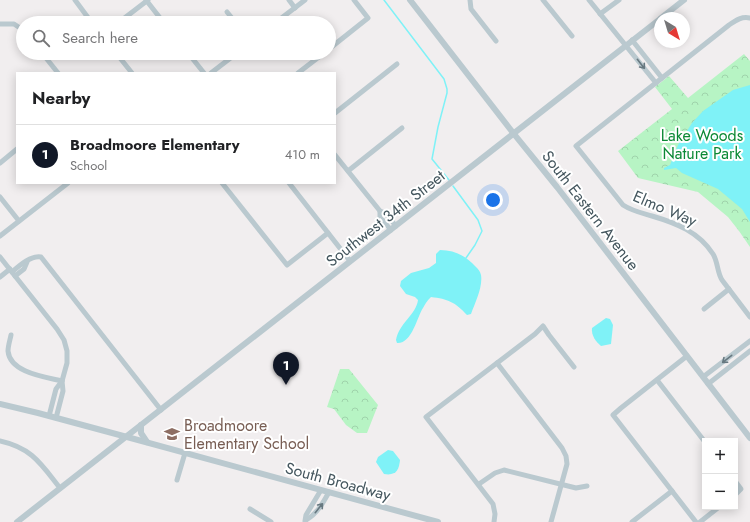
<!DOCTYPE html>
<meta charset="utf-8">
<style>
:root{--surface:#fff;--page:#f2f2f2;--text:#202124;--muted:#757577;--line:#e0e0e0;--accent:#111827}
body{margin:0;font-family:Jost,sans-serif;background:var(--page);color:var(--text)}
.controls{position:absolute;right:12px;bottom:12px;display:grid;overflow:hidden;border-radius:0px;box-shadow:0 2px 10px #0003}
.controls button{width:36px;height:36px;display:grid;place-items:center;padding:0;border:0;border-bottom:1px solid var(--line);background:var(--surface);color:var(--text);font:20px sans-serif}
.compass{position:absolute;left:654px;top:12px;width:36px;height:36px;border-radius:50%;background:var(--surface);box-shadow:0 2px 10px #0003;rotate:142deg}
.you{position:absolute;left:493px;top:200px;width:14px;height:14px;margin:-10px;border:3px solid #fff;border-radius:50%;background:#1a73e8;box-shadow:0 0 0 6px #1a73e833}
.badge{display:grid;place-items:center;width:26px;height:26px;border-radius:50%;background:var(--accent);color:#fff;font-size:13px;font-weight:700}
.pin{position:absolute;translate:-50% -33px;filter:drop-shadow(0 1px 2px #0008)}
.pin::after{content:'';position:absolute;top:21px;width:14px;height:12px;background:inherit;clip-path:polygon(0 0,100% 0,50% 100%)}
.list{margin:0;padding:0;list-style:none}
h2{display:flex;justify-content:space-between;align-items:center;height:52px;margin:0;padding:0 16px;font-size:17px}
h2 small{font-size:13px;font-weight:400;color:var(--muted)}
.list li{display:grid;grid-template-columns:26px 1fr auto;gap:12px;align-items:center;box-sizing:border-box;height:60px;padding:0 16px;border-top:1px solid var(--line)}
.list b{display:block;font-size:15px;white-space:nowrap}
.list p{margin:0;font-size:13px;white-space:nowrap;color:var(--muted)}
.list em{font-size:13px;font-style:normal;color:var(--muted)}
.icon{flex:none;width:22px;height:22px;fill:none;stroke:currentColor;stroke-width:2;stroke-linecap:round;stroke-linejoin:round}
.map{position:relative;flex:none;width:750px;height:522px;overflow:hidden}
.search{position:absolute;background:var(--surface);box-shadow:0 2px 10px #0003;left:16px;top:16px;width:320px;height:44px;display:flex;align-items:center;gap:10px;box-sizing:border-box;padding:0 14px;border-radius:22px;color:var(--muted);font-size:15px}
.panel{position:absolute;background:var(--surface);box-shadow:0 2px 10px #0003;left:16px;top:72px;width:320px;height:112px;border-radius:0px}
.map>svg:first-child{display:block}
.park{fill:url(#park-crowns)}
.water{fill:#7ff2f7}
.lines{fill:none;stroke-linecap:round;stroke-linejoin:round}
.stream{stroke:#7ff2f7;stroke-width:1.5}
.minor{stroke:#bac9cf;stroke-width:5}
.tertiary{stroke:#bac9cf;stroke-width:6}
.oneway{stroke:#677880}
.labels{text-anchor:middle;stroke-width:4;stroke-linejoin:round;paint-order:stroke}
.park-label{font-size:16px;fill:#0b8935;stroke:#fff}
.street-label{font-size:16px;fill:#44565e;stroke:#fff}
.education-label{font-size:16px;fill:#785e54;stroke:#fff;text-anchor:start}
</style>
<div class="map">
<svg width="750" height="522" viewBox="0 0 750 522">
<defs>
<pattern id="park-crowns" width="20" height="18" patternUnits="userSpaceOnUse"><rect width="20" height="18" fill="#b7f4c4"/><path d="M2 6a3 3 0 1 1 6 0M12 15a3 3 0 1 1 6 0" fill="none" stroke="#9fd3ab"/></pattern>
</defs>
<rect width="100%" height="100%" fill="#f1eeef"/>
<!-- park -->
<g class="park">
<polygon points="744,54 750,61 750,247 739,231 728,217 698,192 638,178 618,151 672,109 655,87 669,76 688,98"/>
<polygon points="340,369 349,369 378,405 367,433 357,433 346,425 334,409 327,407"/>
</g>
<!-- water -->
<g class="water">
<polygon points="750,85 750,222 742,209 718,189 682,173 676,168 664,170 664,168 670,165 678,145 692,123 703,111 733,90"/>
<path d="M440 250C455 250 466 256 476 267 478 269 480 271 481 275 483 287 475 303 471 314L467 315C455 302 448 299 431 297 427 301 425 304 423 308 417 317 412 344 397 343L396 340C399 323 416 315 418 300L415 297 406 294 400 286 401 281 411 273 429 268 436 263V254Z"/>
<path d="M606 318 610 319 613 325 611 344 601 346C596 342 591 335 592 328Z"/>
<path d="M388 450 393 451 400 460C399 470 396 476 384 474L376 462 378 457Z"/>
</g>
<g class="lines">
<!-- stream -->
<g class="stream">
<polyline points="384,0 444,79 447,89 447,93 438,127 432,159 449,180"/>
<polyline points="453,186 478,220 482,231 475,245 466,258"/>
</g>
<!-- minor -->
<g class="minor">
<polyline points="75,0 92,23"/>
<polyline points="146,0 164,23"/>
<polyline points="289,0 295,8"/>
<polyline points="470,0 471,9 496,41"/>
<polyline points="543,0 572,36"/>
<polyline points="589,0 656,83"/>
<polyline points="227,12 236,23"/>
<polyline points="600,14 619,0"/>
<path d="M750 18C741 16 735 21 729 25L576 146 623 205C632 211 642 213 652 216 676 223 699 232 713 254 718 262 717 272 722 280L750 317"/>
<polyline points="118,23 148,0"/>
<polyline points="275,23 305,0"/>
<polyline points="0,24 14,24 23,30"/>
<polyline points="632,40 662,78"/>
<polyline points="329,49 368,18 354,0"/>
<polyline points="42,53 58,73"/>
<polyline points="116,53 132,73"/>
<polyline points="188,53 204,73"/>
<polyline points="211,73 237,53"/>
<polyline points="298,73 324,53"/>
<polyline points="335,113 397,64"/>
<polyline points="335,155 380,211 380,217 391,230"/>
<polyline points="0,163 17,149"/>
<polyline points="348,171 402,128"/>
<polyline points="222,183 287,265 328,233"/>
<polyline points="289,183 350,261"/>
<polyline points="0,197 19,221"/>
<polyline points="380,211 385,213 396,226"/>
<polyline points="0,236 68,183"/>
<polyline points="0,257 57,329 64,340 67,351 67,363 62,381 63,391 56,418"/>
<path d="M12 272C19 266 31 255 41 257L161 410"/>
<polyline points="15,276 24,269 27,262"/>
<polyline points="0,277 10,269"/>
<polyline points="704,309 729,289"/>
<path d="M11 335C10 340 8 346 8 351 10 373 46 377 62 381"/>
<polyline points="687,356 621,408 613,415 696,522"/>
<polyline points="497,363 562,448 566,456 567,464 551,522"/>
<polyline points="703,377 750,341"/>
<polyline points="657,380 705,442"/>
<polyline points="708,384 750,351"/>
<polyline points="49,416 56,389 62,381"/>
<path d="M0 441C32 448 41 464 60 488"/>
<polyline points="177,480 185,453"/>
<polyline points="735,481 741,489 735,495"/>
<polyline points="479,484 495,473 504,470 576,488 587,486"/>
<polyline points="250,509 271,522"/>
<path d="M306 520C317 514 323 503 329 492"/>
<polyline points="305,521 306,515 321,490"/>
<polyline points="494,522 495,514 493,504 426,417 535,334 543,326 549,335 574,367"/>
<polyline points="632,522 672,491"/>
<polyline points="700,522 719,507"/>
</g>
<!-- tertiary -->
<g class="tertiary">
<polyline points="410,0 514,134 557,187 750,438"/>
<polyline points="661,18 684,0"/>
<polyline points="0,404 38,413 127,437 438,522"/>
<polyline points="141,425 141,433 147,442"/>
<polyline points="17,522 660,19"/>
</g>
</g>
<!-- one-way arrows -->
<defs><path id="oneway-shaft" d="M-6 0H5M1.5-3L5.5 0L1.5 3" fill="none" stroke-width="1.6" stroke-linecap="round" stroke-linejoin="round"/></defs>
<g class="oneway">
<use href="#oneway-shaft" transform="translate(641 64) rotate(52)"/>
<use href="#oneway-shaft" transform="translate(727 359) rotate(142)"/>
<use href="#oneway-shaft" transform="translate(319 508) rotate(-51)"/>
</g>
<!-- icons -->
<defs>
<symbol id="school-bare" viewBox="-9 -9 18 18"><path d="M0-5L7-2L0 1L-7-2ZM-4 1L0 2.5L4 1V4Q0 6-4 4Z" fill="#8d6e63" stroke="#fff" stroke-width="2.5" paint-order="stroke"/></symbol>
</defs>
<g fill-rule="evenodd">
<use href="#school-bare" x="161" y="423" width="22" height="22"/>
</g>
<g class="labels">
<!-- park labels -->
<g class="park-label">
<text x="702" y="141">Lake Woods<tspan x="702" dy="18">Nature Park</tspan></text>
</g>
<!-- street labels -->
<g class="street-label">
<text transform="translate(665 208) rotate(23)" y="6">Elmo Way</text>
<text transform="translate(591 210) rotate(52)" y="6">South Eastern Avenue</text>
<text transform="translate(385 218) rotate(-38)" y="6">Southwest 34th Street</text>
<text transform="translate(338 481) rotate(15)" y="6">South Broadway</text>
</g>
<!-- education labels -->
<g class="education-label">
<text x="184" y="431">Broadmoore<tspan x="184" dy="18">Elementary School</tspan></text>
</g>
</g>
</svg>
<div class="controls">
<button>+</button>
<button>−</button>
</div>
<svg class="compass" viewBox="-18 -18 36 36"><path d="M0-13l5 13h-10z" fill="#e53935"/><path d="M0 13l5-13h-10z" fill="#757577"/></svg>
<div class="you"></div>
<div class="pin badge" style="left:286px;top:385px">1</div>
<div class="search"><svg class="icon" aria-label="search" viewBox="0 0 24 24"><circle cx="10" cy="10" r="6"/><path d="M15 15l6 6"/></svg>Search here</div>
<section class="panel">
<h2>Nearby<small></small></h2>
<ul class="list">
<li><span class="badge">1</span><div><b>Broadmoore Elementary</b><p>School</p></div><em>410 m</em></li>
</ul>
</section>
</div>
